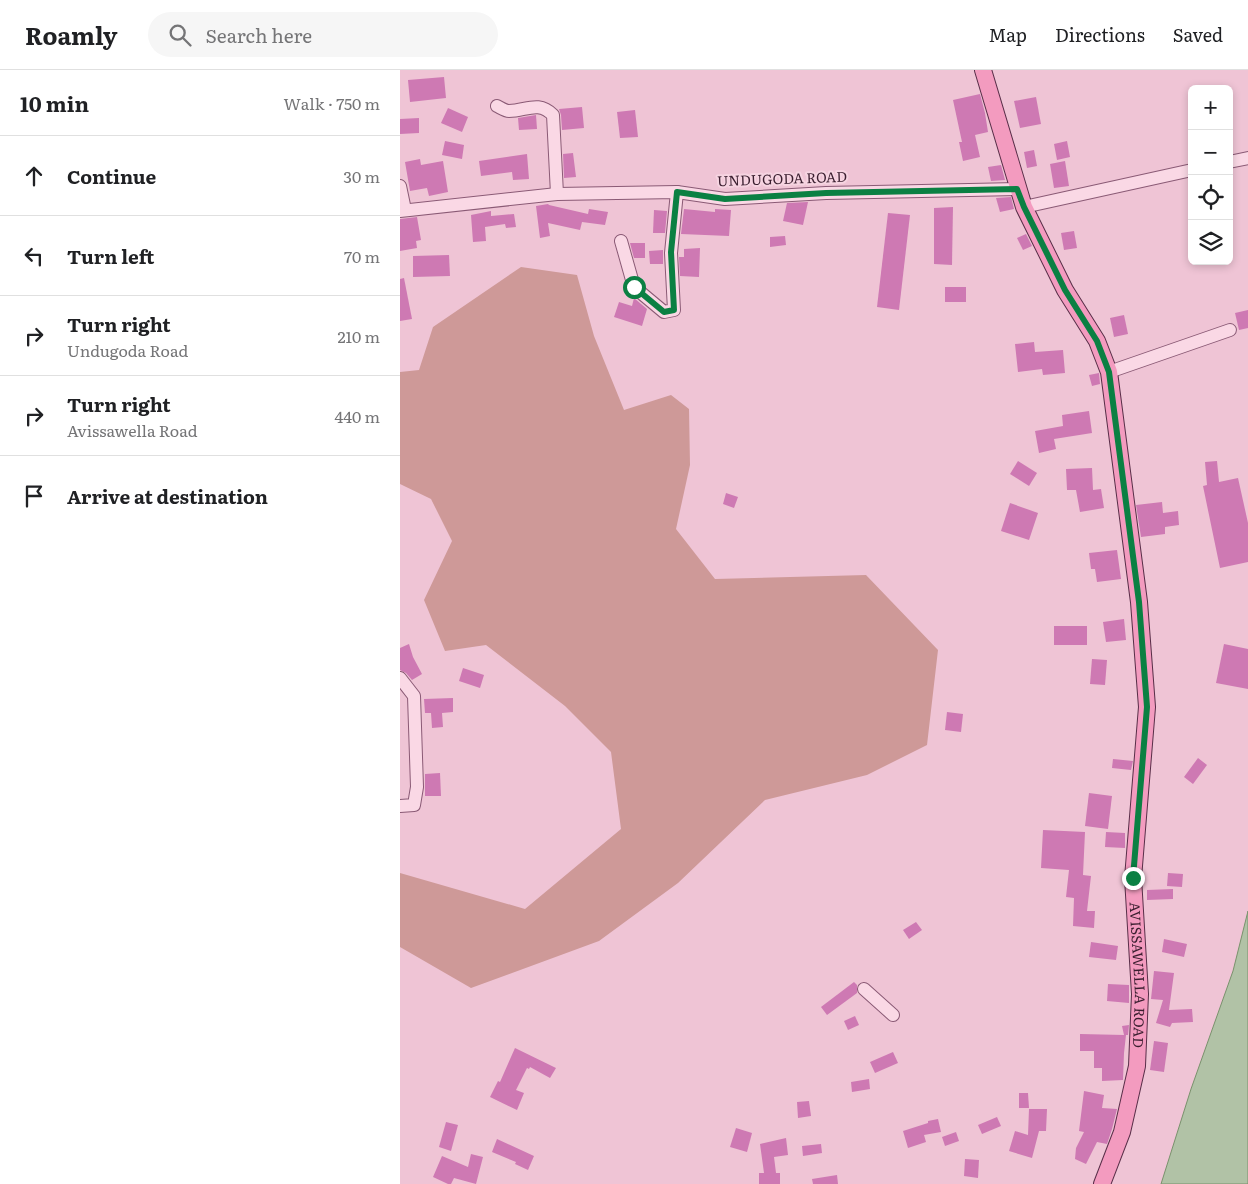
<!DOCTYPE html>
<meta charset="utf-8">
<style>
:root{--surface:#fff;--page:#f6f6f6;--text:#202124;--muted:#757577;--line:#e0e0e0}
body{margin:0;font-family:Literata,serif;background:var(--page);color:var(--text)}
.controls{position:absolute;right:15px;top:15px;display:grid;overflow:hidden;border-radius:8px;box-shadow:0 2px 8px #0003}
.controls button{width:45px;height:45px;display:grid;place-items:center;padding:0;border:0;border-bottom:1px solid var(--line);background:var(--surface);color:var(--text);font:25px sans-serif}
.stop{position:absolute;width:15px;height:15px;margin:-11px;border:4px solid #0b8043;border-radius:50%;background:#fff}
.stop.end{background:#0b8043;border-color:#fff;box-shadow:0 1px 5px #0008}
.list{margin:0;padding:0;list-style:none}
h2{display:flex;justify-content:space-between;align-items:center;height:65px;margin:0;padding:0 20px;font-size:21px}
h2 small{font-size:16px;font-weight:400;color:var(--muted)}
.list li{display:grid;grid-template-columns:32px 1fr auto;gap:15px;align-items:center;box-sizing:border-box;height:80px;padding:0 20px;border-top:1px solid var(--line)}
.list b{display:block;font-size:19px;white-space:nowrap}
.list p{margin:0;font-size:16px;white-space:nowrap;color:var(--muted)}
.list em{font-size:16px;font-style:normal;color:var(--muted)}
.icon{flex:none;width:28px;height:28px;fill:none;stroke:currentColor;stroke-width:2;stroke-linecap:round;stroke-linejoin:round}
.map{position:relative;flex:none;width:848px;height:1114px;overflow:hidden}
header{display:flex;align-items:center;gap:30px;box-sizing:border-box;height:70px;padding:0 25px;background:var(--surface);border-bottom:1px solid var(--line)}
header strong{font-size:24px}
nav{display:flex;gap:28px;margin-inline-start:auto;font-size:18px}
.search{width:350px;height:45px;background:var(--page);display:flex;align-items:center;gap:12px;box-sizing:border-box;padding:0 18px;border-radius:28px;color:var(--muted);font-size:19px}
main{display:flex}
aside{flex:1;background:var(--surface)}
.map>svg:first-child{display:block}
.green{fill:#ce9998}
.water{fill:#b1c2a6;stroke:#79916c}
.building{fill:#ce79b3}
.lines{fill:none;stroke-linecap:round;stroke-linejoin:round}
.minor-casing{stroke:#8a5a75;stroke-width:14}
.major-casing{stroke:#582e48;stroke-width:18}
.minor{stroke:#fad8e5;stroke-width:12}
.major{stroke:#f39bbf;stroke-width:16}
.route{stroke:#0b8043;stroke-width:6}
.labels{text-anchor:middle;stroke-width:4;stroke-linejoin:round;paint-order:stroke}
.street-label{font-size:14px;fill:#3a1e2f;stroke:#f6d4e1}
</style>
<header>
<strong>Roamly</strong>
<div class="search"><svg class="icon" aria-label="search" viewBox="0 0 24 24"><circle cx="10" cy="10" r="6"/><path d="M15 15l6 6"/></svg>Search here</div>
<nav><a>Map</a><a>Directions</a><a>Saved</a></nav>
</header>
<main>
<aside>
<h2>10 min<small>Walk · 750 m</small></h2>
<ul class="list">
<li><svg class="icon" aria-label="ahead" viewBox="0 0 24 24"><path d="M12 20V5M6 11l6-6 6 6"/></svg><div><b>Continue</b></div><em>30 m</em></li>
<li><svg class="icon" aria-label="left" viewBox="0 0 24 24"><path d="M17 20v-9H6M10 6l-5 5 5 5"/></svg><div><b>Turn left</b></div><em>70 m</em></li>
<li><svg class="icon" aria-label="right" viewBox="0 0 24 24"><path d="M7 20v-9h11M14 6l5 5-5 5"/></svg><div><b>Turn right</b><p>Undugoda Road</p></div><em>210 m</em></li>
<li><svg class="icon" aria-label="right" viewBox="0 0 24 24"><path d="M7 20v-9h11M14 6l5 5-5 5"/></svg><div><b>Turn right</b><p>Avissawella Road</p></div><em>440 m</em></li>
<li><svg class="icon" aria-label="arrive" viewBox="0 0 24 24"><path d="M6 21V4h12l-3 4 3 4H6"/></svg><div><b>Arrive at destination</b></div></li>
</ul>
</aside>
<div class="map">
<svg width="848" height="1114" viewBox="0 0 848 1114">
<rect width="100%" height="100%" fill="#efc4d5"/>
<!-- green -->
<polygon class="green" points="121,197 177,205 194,266 224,340 271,325 289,339 290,395 276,459 315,509 466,505 538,580 527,675 467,705 365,730 278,813 199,871 71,918 0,877 0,803 125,839 221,759 211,682 165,636 86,575 45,581 24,530 52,471 31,429 0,414 0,302 19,300 33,257"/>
<!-- water -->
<polygon class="water" points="848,841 848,1114 761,1114 791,1019 833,901"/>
<!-- building -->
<g class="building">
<polygon points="44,7 46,28 10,32 8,10"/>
<polygon points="580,24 585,43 588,62 575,65 580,87 563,91 559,72 562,72 553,30"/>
<polygon points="636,27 641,54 620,58 614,31"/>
<polygon points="182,37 184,58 162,60 161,45 159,39"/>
<polygon points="48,38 68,47 62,62 41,53"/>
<polygon points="235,40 238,67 220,68 217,42"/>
<polygon points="136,45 137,59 119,60 118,48"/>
<polygon points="19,48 19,63 0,64 0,49"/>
<polygon points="45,71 64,75 62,89 42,85"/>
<polygon points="667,71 670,87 657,90 654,74"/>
<polygon points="634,80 637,96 627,98 624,82"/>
<polygon points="173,83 176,107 164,108 163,84"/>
<polygon points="127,84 129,109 113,110 112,102 81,106 79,91"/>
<polygon points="20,89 21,95 43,91 48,122 29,126 27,118 10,121 5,92"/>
<polygon points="665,91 669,116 654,118 650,94"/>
<polygon points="601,95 605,110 591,111 588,97"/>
<polygon points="611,127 614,139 600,142 596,128"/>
<polygon points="408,132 403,155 383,151 387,133"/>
<polygon points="148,134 149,135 188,144 189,139 208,142 205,155 182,152 180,160 148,153 150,166 140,168 136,136"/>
<polygon points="553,137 552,195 534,194 534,138"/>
<polygon points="284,139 315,142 315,139 331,140 329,166 281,164"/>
<polygon points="254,140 267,141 265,163 253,163"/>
<polygon points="91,141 91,146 114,144 116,157 106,158 105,154 85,157 86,171 73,172 71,145"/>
<polygon points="488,143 510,145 499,240 477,237"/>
<polygon points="17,147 21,170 16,171 17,178 0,181 0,149"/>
<polygon points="674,161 677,178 664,180 661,163"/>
<polygon points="626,164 632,176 623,180 617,168"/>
<polygon points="385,166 386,175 370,177 370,167"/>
<polygon points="230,173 245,173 245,188 234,188"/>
<polygon points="300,178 299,207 280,206 279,187 284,187 284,179"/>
<polygon points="263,180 263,194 250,194 249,181"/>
<polygon points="49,185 50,206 13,207 13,186"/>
<polygon points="4,208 12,249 0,251 0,209"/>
<rect x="545" y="217" width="21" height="15"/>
<polygon points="234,228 247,239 242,256 214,247 219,232 232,236"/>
<polygon points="848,240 848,258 839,260 835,243"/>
<polygon points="724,245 728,264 714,267 710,248"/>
<polygon points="634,272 635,282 663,280 665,303 643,305 642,299 618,302 615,274"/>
<polygon points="699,303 700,314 692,316 689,305"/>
<polygon points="689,341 692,363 654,369 656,379 639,383 635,361 663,356 662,345"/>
<polygon points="618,391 637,403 629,416 610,404"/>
<polygon points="817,391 819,412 838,408 848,453 848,492 820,498 803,416 807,415 805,392"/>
<polygon points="692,398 693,420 701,419 704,438 680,442 676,420 667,420 666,399"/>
<polygon points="326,423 338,427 334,438 323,434"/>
<polygon points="762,432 763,443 778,441 779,455 765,457 765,464 741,467 736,435"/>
<polygon points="610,433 638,443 629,470 601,461"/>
<polygon points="717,480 721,509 697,512 695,499 691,499 689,483"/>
<polygon points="724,549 726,570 706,572 703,552"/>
<rect x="654" y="556" width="33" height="19"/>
<polygon points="9,574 13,587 22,604 12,610 6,603 0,600 0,578"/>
<polygon points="824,574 848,579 848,619 816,613"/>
<polygon points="692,589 707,590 705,615 690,614"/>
<polygon points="63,598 84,605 80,618 59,611"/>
<polygon points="53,628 53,642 42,643 43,657 32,658 31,643 25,643 24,629"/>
<polygon points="547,642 563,644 561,662 545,660"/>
<polygon points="798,688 807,695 793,714 784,707"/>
<polygon points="713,689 733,691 731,700 712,698"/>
<polygon points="40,703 41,726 25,726 25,704"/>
<polygon points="689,723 712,726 708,759 685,756"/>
<polygon points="643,760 685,762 683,805 691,806 687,841 695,841 694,858 673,856 674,828 666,827 669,800 641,798"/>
<polygon points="706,762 725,763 725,778 705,777"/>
<polygon points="768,803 783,804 782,817 767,816"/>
<polygon points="773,819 773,829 747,830 747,820"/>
<polygon points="516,852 522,860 509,869 503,860"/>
<polygon points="764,869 787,874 784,887 762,882"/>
<polygon points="691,872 718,876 716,890 689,887"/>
<polygon points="754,901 774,903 769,940 792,939 793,952 772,953 770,957 756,953 763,930 751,929"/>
<polygon points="454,912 457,915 457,923 427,945 421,937"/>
<polygon points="708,914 729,915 729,933 707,931"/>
<polygon points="455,946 459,955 448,960 444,951"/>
<polygon points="729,955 728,965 726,965 724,983 723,1010 702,1011 702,998 694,998 694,981 680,981 680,964 724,965 722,956"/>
<polygon points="754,971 768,973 764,1002 750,1000"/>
<polygon points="115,978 156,998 150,1008 130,997 129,999 127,998 116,1020 124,1023 117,1040 90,1027 98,1011 100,1012"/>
<polygon points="493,982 498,993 475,1003 470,992"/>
<polygon points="469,1009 470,1019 452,1022 451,1012"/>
<polygon points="684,1021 704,1025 702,1038 717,1039 712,1059 707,1074 697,1072 686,1094 675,1089 676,1078 684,1062 679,1061"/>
<polygon points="619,1023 628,1023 629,1038 619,1038"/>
<polygon points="409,1031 411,1046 398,1048 397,1032"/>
<polygon points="629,1039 647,1039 646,1061 639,1061 632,1088 609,1081 615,1061 628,1065"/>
<polygon points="597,1047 601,1056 582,1064 578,1055"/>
<polygon points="538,1049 541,1062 524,1065 526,1072 508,1078 503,1061 528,1053 528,1051"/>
<polygon points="46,1052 58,1055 51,1081 39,1077"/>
<polygon points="336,1058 352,1063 347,1082 330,1077"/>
<polygon points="556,1062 559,1071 545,1076 542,1067"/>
<polygon points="386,1068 388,1085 374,1087 376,1103 380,1103 380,1114 359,1114 359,1103 364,1103 360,1074"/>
<polygon points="97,1069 134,1086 128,1100 115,1094 116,1092 92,1082"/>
<polygon points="421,1074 422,1083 403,1086 402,1076"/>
<polygon points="71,1084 83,1087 76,1114 54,1108 51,1114 48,1114 33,1107 42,1086 68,1097"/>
<polygon points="565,1089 579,1090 578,1108 564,1106"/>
<polygon points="437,1105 438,1114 413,1114 412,1109"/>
</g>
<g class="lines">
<defs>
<g id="minor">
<path d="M97 36C101 38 105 41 109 41 126 41 138 30 153 45L157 124"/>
<polyline points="829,92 848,88"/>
<polyline points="0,116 5,140"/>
<polyline points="624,137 792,100"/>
<polyline points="0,141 157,124 277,122 325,129 426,123 617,119"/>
<polyline points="221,171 234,217 264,242 274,240 271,183 277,122"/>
<polyline points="709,302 830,260"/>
<polyline points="0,608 14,626 17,717 14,735 0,736"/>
<polyline points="464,919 493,945"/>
</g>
<g id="major">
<path id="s1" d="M583 0 624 137 665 220 697 271 709 302 739 532 747 637 733 808 740 924 737 996 722 1062 702 1114"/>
</g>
</defs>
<!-- minor casing -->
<use href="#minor" class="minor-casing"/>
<!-- major casing -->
<use href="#major" class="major-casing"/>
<!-- minor -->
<use href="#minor" class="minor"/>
<!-- major -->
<use href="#major" class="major"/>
</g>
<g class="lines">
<!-- route -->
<polyline class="route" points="234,217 264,242 274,240 271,182 277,122 325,129 426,123 617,119 624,137 665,220 697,271 709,302 739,532 747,637 733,808"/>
</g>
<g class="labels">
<!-- street labels -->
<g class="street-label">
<text transform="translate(382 109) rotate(-2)" y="5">UNDUGODA ROAD</text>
<text dy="5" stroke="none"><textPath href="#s1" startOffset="935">AVISSAWELLA ROAD</textPath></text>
</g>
</g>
</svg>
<div class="controls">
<button>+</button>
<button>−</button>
<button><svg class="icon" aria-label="locate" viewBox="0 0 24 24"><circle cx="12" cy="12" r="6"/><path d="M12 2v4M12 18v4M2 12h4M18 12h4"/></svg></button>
<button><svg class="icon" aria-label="layers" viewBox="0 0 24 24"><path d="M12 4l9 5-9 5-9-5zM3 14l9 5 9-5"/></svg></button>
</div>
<div class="stop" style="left:234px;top:217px"></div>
<div class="stop end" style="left:733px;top:808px"></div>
</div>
</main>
